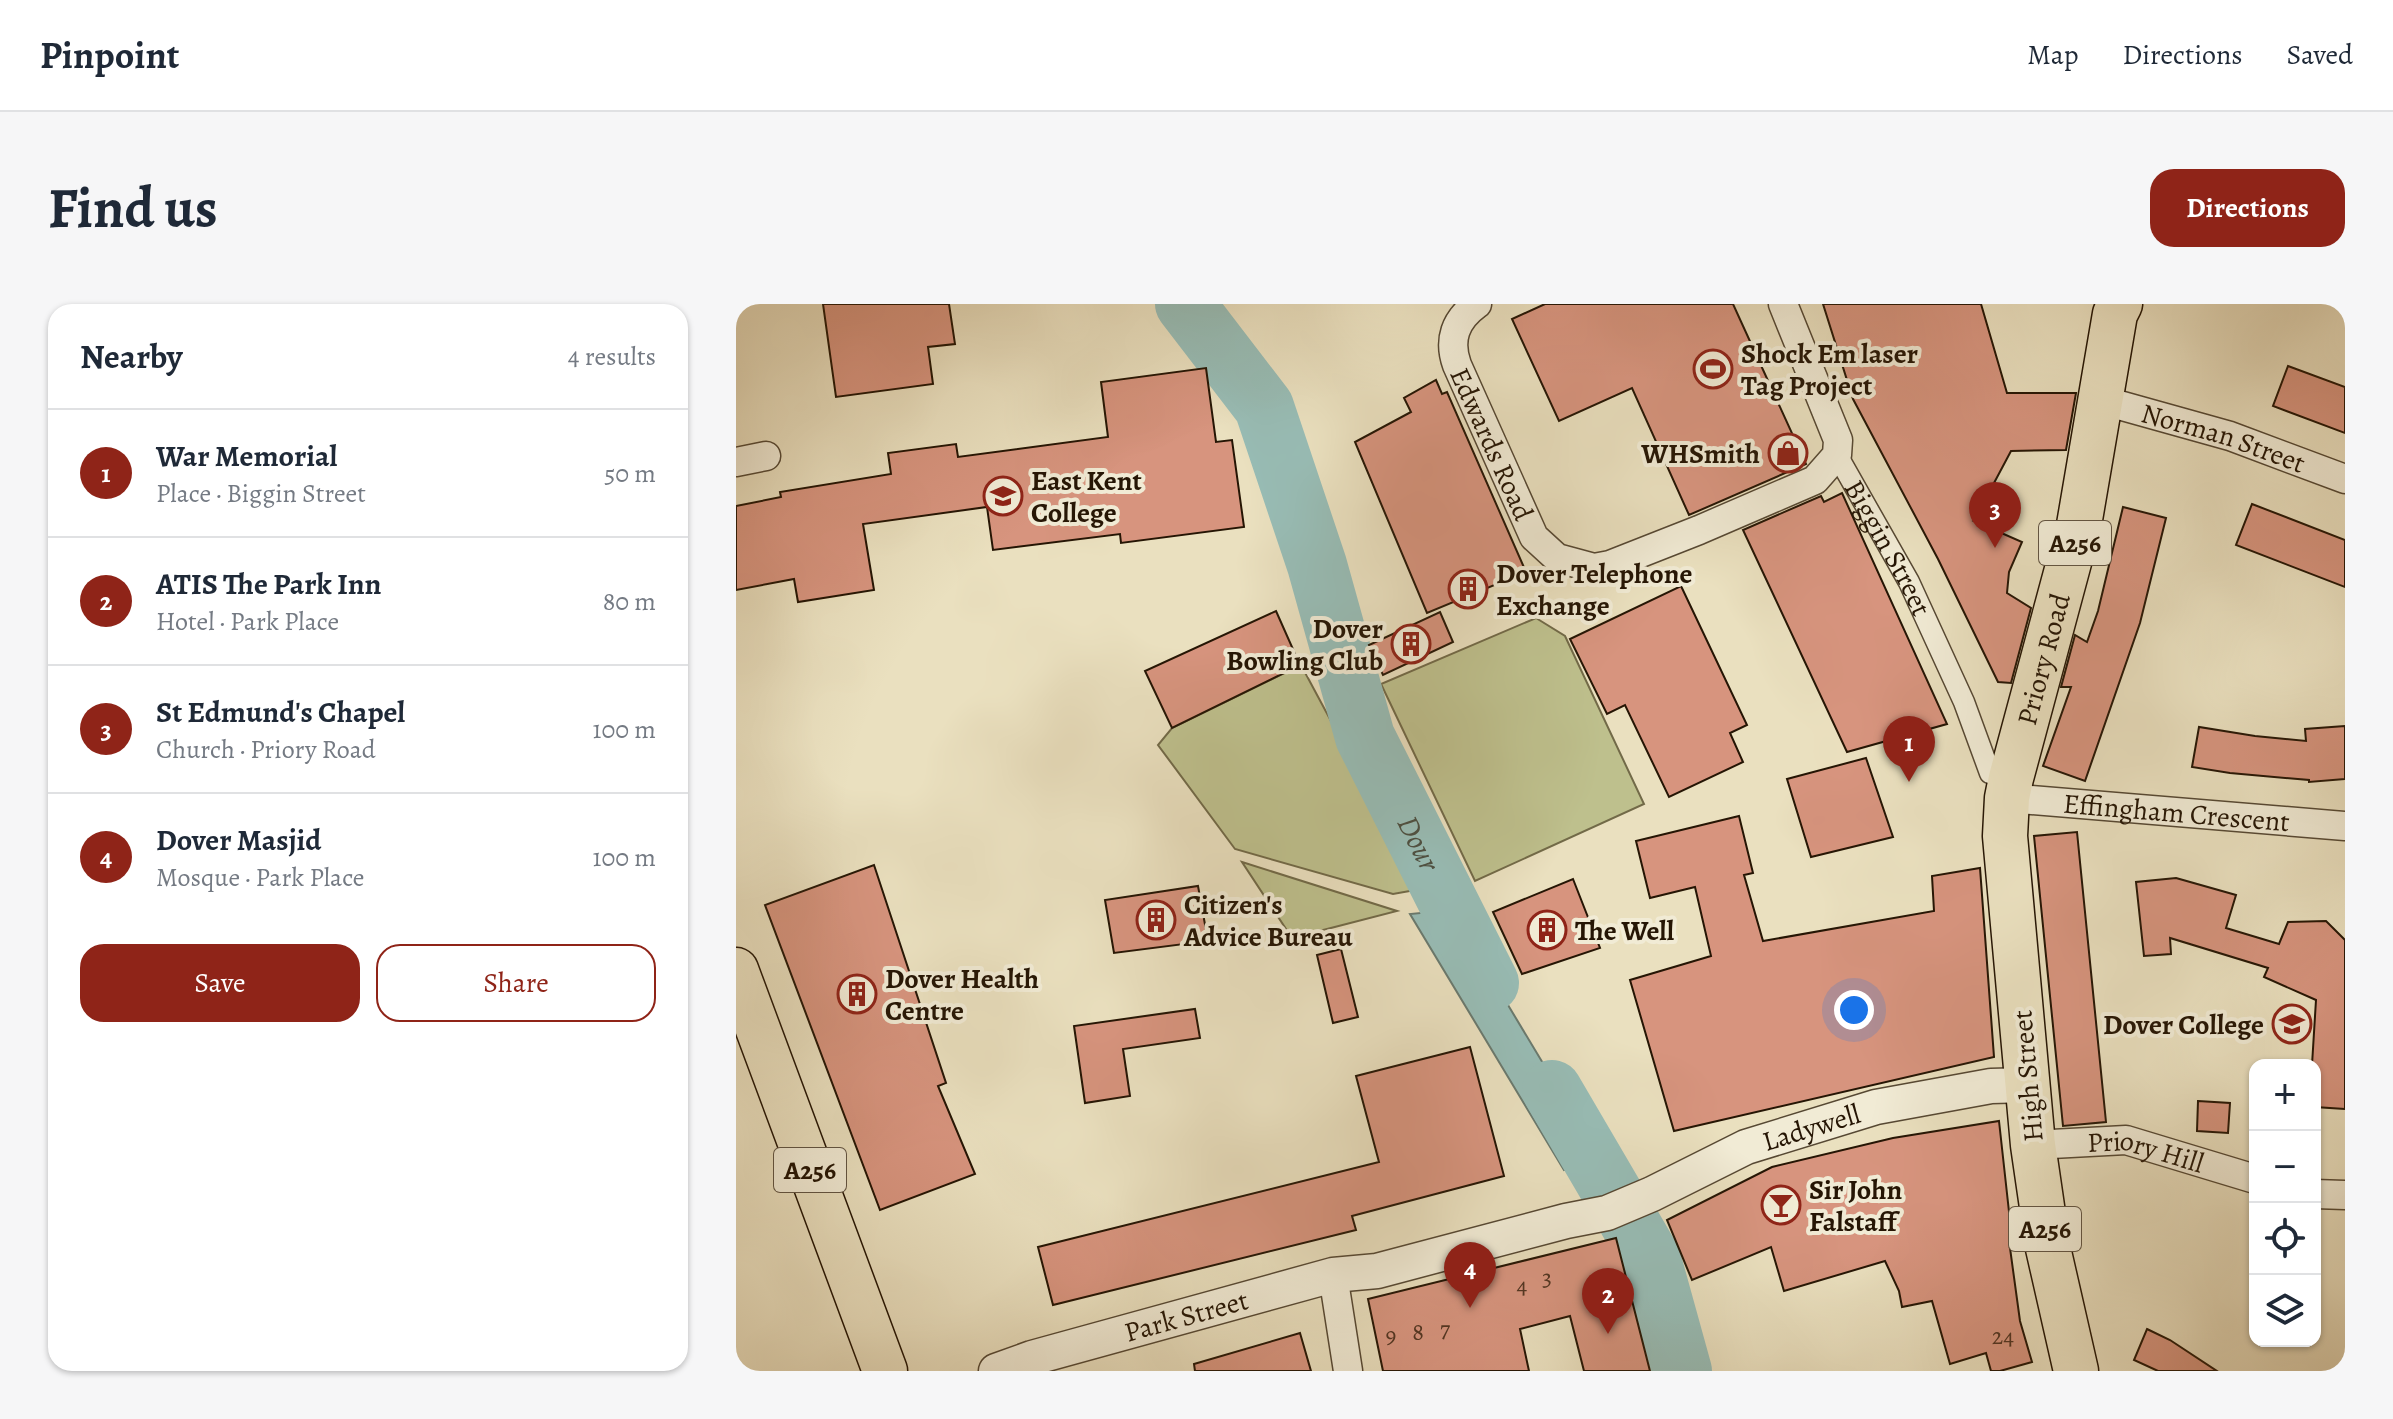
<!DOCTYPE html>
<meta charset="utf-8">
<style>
:root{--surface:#fff;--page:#f6f6f7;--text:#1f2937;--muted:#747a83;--line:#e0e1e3;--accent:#8f2418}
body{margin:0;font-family:Alegreya,serif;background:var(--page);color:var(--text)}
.controls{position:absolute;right:24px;bottom:24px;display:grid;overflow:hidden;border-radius:16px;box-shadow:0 2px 6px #0004}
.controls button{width:72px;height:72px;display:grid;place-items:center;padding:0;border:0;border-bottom:2px solid var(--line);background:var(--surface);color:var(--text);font:40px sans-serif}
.you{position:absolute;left:1118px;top:706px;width:28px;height:28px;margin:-20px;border:6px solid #fff;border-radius:50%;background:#1a73e8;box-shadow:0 0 0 12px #1a73e833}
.badge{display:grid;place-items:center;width:52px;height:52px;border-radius:50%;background:var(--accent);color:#fff;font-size:26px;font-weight:700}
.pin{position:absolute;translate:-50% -66px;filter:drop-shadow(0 2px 4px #0008)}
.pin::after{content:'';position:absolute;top:42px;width:28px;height:24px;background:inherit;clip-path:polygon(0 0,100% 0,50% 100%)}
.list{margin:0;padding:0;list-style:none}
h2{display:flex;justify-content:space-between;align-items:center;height:104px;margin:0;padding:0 32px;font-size:34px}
h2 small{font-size:26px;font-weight:400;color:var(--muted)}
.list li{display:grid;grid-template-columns:52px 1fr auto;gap:24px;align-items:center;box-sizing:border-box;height:128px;padding:0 32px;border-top:2px solid var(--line)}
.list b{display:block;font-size:30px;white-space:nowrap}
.list p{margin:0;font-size:26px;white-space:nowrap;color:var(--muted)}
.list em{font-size:26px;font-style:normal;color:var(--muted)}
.actions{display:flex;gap:16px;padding:24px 32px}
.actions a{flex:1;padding:18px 0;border:2px solid var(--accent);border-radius:24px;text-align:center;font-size:28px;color:var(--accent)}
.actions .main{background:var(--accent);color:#fff}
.icon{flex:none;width:44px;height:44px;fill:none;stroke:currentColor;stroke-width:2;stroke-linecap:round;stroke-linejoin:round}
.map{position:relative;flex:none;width:1609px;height:1067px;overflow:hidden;border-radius:24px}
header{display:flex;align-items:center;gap:48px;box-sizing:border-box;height:112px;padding:0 40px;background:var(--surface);border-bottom:2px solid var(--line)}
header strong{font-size:38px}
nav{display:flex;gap:44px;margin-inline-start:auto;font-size:28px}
.intro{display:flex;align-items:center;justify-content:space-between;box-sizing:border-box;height:192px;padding:0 48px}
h1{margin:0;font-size:56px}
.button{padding:20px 36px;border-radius:24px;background:var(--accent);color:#fff;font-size:28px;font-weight:700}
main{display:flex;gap:48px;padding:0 48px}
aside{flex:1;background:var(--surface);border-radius:24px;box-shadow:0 2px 6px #0004}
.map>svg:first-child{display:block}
.green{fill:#bec08d;stroke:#726a48;stroke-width:2}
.water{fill:#98bdb6;stroke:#6a7a6f;stroke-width:2}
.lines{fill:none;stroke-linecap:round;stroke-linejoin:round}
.river{stroke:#98bdb6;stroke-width:60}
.building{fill:#d7947e;stroke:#251504;stroke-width:2}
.pedestrian-casing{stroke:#564833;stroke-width:23}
.minor-casing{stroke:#564833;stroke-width:31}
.tertiary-casing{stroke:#564833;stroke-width:37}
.primary-casing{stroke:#251504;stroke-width:47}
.pedestrian{stroke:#f1ebd5;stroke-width:20}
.minor{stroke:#f1ebd5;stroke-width:28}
.tertiary{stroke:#f1ebd5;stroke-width:34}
.primary{stroke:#eae0bf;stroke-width:44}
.labels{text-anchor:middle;stroke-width:8;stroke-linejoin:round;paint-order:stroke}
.number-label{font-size:24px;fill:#523522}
.shield{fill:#f1ebd5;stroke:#625543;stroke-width:2}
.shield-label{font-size:26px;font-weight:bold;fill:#251504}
.poi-label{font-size:28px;font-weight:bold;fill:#251504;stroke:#f1ebd5;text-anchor:start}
.street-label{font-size:28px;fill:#251504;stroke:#f1ebd5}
.water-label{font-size:30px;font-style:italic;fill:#4d5042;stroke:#f1ebd5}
</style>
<header>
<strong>Pinpoint</strong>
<nav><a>Map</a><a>Directions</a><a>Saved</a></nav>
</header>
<div class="intro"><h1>Find us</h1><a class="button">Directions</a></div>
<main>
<aside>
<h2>Nearby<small>4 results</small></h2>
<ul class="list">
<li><span class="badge">1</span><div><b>War Memorial</b><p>Place · Biggin Street</p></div><em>50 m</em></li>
<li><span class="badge">2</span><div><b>ATIS The Park Inn</b><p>Hotel · Park Place</p></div><em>80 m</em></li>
<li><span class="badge">3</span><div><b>St Edmund's Chapel</b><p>Church · Priory Road</p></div><em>100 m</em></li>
<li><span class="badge">4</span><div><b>Dover Masjid</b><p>Mosque · Park Place</p></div><em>100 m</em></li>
</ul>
<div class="actions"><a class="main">Save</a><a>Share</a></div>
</aside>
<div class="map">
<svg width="1609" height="1067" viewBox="0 0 1609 1067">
<rect width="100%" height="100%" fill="#eae0bf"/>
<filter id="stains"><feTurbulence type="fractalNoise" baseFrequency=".0025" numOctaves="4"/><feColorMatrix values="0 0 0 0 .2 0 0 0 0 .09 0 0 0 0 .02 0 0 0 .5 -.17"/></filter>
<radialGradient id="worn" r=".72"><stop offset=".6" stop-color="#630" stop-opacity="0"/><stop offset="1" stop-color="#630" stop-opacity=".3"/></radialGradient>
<!-- green -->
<g class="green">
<polygon points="800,314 829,332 908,500 739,577 645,380"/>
<polygon points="565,361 685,585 657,590 499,545 422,441 436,424"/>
<polygon points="506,558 661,607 556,634"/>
</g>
<!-- water -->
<g class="water">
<polygon points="424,0 467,0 533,102 629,433 705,578 679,583 588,380 514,130 457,39"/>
<polygon points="715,606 865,856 828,866 674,610"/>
</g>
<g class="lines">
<!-- river -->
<g class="river">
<path id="s1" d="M449 0 528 103 581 261 629 433 753 679"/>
<polyline points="816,786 915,955 946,1067"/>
</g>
</g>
<!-- building -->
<g class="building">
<polygon points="87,0 213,0 219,40 192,43 197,80 100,93"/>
<polygon points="809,0 997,0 1070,160 953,211 896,84 823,117 776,15"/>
<polygon points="1087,0 1245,0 1271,89 1340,89 1330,146 1275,147 1258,179 1272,202 1238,217 1286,238 1273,268 1271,289 1295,304 1275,379 1262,378 1202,255 1117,95"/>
<polygon points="1552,62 1609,83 1609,129 1537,102"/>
<polygon points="470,64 480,138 496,136 508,223 385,239 384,230 257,246 251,203 127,220 138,286 62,298 58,275 0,286 0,202 45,193 44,188 155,170 152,149 220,140 222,153 372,133 365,78"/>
<polygon points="700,76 706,90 711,88 790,268 691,309 619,138 675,108 668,94"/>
<polygon points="1106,189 1211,420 1111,448 1007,226 1085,192 1088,198"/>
<polygon points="1516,200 1609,236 1609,283 1500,241"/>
<polygon points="1387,203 1430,214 1404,319 1349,477 1307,462 1335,383 1325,383 1339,331 1351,338 1362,307"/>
<polygon points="945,282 1011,421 994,429 1007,458 933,493 889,401 871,410 834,335"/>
<polygon points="540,307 564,361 436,424 409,367"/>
<polygon points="704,308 717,338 647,371 633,341"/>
<polygon points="1609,422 1609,475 1573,478 1573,476 1494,469 1456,463 1463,423 1519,432 1570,437 1569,425"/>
<polygon points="1130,454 1157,533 1075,553 1051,475"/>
<polygon points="1003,512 1017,569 1008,571 1027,637 1198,607 1196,572 1244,564 1258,753 938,827 894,676 975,652 959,583 914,594 900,537"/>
<polygon points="1341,528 1370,818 1327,822 1298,532"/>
<polygon points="138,561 210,779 202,782 239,870 144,906 29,601"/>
<polygon points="1440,574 1500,591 1490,624 1543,640 1552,618 1590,617 1609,636 1609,805 1579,803 1579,761 1576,761 1580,696 1528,673 1532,664 1434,634 1435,650 1408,652 1400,578"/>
<polygon points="837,575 864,644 786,670 757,608"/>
<polygon points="462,582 472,637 378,649 369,596"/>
<polygon points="605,645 622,713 597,719 581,651"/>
<polygon points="459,705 464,734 387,745 394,792 349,799 338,722"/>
<polygon points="734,743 768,872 616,912 620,926 317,1001 302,943 643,858 620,772"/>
<polygon points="1462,797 1494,799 1492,829 1461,827"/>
<polygon points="1263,817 1277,944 1274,944 1284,1017 1296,1058 1264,1067 1255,1067 1250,1049 1214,1060 1196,997 1166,1003 1163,987 1149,957 1048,987 1035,943 956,976 931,916 1036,863 1157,834"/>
<polygon points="880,934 914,1067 848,1067 834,1012 784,1025 793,1067 647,1067 632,995"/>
<polygon points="1411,1025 1434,1036 1481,1067 1422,1067 1398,1056"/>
<polygon points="564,1029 575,1067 459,1067 458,1060"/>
</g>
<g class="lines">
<defs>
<g id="pedestrian">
<path id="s2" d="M1101 151 1173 278 1228 398 1254 469 1275 474"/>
</g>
<g id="minor">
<path id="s3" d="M741 0C719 16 712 36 721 61L798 233 821 254 858 264 874 261 963 226 1079 176 1101 151 1102 136 1047 0"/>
<path id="s4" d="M1365 96 1494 132 1609 175"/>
<polyline points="0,158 30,152"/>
<path id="s5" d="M1271 494 1609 522"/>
<path id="s6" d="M1297 841 1390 836 1519 875"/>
<polyline points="1579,890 1609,891"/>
<polyline points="597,971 612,1067"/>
</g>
<g id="tertiary">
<path id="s7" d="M260 1067 296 1054 597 971 641 967 830 917 871 909 916 890 1010 843 1140 803 1255 782 1292 781"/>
</g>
<g id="primary">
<polyline points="0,666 149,1067"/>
<path id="s8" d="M1340 1067 1312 944 1297 841 1269 532 1271 494 1275 474 1343 221 1379 10 1384 0"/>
</g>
</defs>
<!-- pedestrian casing -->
<use href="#pedestrian" class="pedestrian-casing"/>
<!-- minor casing -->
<use href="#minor" class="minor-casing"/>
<!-- tertiary casing -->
<use href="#tertiary" class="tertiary-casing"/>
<!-- primary casing -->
<use href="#primary" class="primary-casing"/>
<!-- pedestrian -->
<use href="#pedestrian" class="pedestrian"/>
<!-- minor -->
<use href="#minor" class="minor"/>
<!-- tertiary -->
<use href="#tertiary" class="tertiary"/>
<!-- primary -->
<use href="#primary" class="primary"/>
</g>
<!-- icons -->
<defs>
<symbol id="stadium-ring" viewBox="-11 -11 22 22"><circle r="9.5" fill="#f1ebd5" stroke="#8f2418" stroke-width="1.5"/><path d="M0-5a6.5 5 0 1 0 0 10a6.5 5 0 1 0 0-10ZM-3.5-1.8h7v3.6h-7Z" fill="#8f2418"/></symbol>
<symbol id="shop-ring" viewBox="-11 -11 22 22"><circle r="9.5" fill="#f1ebd5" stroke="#8f2418" stroke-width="1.5"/><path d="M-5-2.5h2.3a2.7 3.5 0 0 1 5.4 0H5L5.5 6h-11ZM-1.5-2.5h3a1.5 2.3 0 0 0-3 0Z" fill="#8f2418"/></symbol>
<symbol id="university-ring" viewBox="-11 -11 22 22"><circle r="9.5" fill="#f1ebd5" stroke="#8f2418" stroke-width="1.5"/><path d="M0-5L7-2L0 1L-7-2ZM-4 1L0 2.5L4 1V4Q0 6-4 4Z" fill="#8f2418"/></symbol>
<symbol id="building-ring" viewBox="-11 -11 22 22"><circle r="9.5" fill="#f1ebd5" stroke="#8f2418" stroke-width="1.5"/><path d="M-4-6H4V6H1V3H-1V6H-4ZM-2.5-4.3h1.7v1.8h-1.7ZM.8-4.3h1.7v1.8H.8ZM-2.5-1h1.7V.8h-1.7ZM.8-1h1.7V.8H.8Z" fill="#8f2418"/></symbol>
<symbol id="school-ring" viewBox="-11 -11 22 22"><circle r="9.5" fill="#f1ebd5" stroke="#8f2418" stroke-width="1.5"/><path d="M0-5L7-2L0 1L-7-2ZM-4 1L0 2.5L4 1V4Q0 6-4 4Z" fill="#8f2418"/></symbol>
<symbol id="bar-ring" viewBox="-11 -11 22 22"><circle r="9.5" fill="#f1ebd5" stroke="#8f2418" stroke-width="1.5"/><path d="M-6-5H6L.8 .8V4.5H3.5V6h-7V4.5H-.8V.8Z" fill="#8f2418"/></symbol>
</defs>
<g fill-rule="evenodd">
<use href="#stadium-ring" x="955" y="43" width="44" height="44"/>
<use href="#shop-ring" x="1030" y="127" width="44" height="44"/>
<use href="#university-ring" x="245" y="170" width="44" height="44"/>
<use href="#building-ring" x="710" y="263" width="44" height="44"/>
<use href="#building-ring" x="653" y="318" width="44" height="44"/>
<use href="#building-ring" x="398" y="594" width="44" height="44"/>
<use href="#building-ring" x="789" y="604" width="44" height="44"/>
<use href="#building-ring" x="99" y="668" width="44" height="44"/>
<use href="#school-ring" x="1534" y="698" width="44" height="44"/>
<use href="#bar-ring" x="1023" y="879" width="44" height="44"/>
</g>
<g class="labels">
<!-- number labels -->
<g class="number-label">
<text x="811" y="982">3</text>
<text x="786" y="989">4</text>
<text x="709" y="1033">7</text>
<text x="682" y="1036">8</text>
<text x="655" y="1039">9</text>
<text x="1267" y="1040">24</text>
</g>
<!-- shield labels -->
<g class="shield">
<rect x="1303" y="217" width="72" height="44" rx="6"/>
<rect x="38" y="844" width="72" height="44" rx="6"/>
<rect x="1273" y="903" width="72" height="44" rx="6"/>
</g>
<g class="shield-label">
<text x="1339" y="248">A256</text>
<text x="74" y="875">A256</text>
<text x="1309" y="934">A256</text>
</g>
<!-- poi labels -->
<g class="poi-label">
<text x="1005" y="59">Shock Em laser<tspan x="1005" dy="32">Tag Project</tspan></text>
<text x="1024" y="159" text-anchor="end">WHSmith</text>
<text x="295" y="186">East Kent<tspan x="295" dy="32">College</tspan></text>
<text x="760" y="279">Dover Telephone<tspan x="760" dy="32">Exchange</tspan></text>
<text x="647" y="334" text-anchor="end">Dover<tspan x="647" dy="32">Bowling Club</tspan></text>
<text x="448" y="610">Citizen's<tspan x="448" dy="32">Advice Bureau</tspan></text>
<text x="839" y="636">The Well</text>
<text x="149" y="684">Dover Health<tspan x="149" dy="32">Centre</tspan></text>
<text x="1528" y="730" text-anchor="end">Dover College</text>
<text x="1073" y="895">Sir John<tspan x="1073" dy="32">Falstaff</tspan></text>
</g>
<!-- street labels -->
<g class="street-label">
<text dy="10" stroke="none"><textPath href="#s4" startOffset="128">Norman Street</textPath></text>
<text dy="10" stroke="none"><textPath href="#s3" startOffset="156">Edwards Road</textPath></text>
<text dy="10" stroke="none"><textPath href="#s2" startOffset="106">Biggin Street</textPath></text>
<text dy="10" stroke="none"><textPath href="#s8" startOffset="722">Priory Road</textPath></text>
<text dy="10" stroke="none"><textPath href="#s5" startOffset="170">Effingham Crescent</textPath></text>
<text transform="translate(1291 772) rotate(-95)" y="10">High Street</text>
<text dy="10" stroke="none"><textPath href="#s7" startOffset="854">Ladywell</textPath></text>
<text dy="10" stroke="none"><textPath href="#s6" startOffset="114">Priory Hill</textPath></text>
<text dy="10" stroke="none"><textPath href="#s7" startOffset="198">Park Street</textPath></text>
</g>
<!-- water labels -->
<g class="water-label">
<text dy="10" stroke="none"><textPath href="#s1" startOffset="594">Dour</textPath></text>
</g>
</g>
<rect width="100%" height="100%" filter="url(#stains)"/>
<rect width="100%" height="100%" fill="url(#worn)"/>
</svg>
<div class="controls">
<button>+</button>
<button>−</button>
<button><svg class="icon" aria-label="locate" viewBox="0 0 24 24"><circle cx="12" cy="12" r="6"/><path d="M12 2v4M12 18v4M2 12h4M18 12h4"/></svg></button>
<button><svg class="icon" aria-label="layers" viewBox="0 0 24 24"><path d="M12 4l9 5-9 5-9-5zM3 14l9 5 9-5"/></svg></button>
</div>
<div class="you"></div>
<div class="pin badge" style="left:1173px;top:478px">1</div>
<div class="pin badge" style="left:872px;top:1030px">2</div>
<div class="pin badge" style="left:1259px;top:244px">3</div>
<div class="pin badge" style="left:734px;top:1004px">4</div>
</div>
</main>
